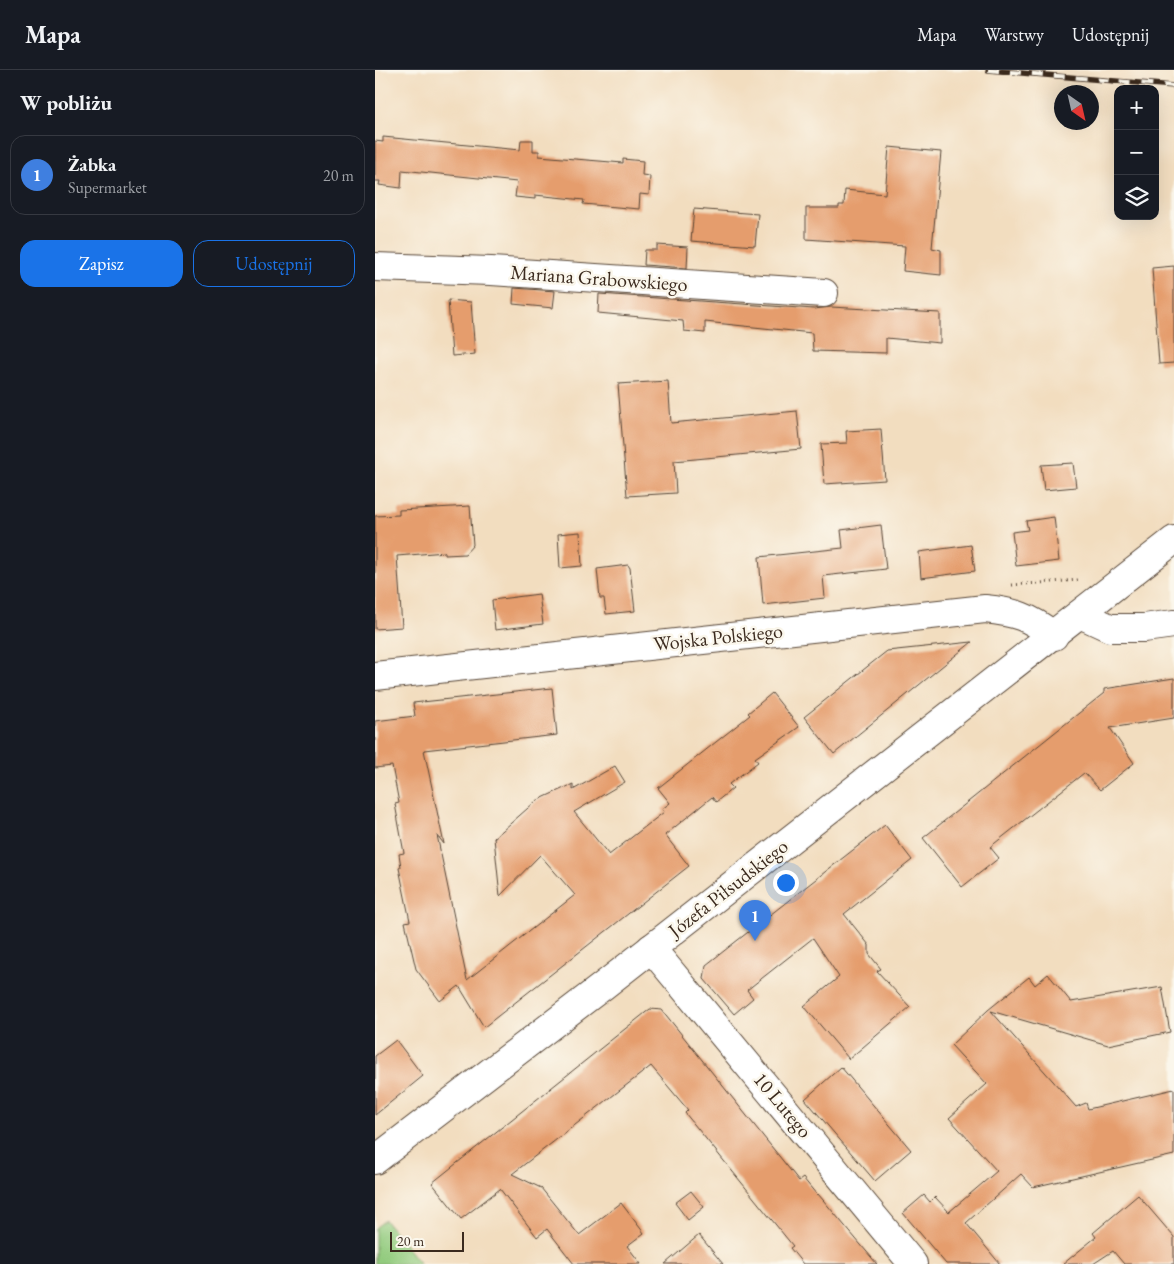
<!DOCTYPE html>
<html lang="pl">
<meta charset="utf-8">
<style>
:root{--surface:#171b24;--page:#20242c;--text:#f1f3f6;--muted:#9ea1a6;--line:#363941;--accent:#1a73e8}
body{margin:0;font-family:"EB Garamond",serif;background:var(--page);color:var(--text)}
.controls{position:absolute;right:15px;top:15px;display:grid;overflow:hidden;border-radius:10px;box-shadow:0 5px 20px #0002}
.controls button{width:45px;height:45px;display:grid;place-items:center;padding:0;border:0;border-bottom:1px solid var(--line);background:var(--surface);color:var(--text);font:25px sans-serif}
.compass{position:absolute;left:679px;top:15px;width:45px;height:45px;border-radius:50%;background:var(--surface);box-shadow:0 5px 20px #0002;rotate:146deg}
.scale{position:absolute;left:15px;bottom:12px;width:74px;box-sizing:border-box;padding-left:5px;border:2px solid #3b2a1e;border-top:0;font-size:14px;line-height:18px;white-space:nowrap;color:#3b2a1e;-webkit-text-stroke:4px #fbf7ec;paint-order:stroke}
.you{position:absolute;left:410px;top:812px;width:18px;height:18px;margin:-12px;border:4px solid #fff;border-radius:50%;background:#1a73e8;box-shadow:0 0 0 8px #1a73e833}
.badge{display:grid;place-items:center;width:32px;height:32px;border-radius:50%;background:var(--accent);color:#fff;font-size:16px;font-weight:700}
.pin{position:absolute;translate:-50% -41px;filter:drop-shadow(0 1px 2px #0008)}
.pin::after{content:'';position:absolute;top:26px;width:18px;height:15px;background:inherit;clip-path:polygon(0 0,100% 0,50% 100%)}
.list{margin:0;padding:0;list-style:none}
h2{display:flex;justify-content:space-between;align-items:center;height:65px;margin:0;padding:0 20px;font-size:21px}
h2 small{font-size:16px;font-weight:400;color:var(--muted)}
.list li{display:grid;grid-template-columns:32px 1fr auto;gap:15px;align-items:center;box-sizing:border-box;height:80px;margin:0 10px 10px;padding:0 10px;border:1px solid var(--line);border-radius:15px}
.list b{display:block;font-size:19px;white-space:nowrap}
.list p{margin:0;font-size:16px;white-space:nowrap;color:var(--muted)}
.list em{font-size:16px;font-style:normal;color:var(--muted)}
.actions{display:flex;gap:10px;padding:15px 20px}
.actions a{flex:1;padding:11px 0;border:1px solid var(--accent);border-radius:15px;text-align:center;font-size:18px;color:var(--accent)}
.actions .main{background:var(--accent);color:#fff}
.icon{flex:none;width:28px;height:28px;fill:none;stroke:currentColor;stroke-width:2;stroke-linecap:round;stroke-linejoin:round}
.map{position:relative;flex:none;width:799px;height:1194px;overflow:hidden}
header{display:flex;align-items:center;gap:30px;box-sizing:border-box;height:70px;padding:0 25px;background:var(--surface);border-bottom:1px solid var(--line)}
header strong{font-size:24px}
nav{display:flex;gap:28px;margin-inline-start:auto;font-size:18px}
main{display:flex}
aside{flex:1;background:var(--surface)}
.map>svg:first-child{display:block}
.green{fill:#92cb7e;stroke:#667a4e}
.building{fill:#e59d6d}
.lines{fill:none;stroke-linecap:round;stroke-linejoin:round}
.minor-casing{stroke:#564536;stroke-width:30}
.major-casing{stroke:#564536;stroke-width:30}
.path{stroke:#564536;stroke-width:3;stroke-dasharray:1 4;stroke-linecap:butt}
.minor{stroke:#fff;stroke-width:28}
.major{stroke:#fff;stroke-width:28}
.rail-casing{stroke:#3b2a1e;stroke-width:5.5}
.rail{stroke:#fbf7ec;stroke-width:4;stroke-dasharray:11;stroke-linecap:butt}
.labels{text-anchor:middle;stroke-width:5;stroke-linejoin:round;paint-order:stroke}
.street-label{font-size:20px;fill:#3b2a1e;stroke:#fbf7ec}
</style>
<header>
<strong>Mapa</strong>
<nav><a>Mapa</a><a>Warstwy</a><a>Udostępnij</a></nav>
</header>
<main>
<aside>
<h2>W pobliżu<small></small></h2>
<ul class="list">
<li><span class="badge" style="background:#3f7fe0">1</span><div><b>Żabka</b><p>Supermarket</p></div><em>20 m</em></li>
</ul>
<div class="actions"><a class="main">Zapisz</a><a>Udostępnij</a></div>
</aside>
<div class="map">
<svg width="799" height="1194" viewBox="0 0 799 1194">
<rect width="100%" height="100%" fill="#fbf7ec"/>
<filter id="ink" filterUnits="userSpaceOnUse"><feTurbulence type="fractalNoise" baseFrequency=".02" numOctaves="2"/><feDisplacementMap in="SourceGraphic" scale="10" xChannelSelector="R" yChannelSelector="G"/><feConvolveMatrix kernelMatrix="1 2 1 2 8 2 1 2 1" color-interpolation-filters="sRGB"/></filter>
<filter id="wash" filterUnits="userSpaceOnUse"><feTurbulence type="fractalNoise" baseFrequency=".0096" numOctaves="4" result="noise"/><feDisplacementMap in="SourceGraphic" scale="20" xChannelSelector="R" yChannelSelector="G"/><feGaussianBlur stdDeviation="1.12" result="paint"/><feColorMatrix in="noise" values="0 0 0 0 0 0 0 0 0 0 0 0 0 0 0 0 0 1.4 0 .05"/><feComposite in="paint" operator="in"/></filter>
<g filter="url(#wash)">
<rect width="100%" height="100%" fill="#f2ddbf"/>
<!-- green -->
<polygon class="green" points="10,1150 45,1194 0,1194 0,1158"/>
<g id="blocks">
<!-- building -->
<g class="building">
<polygon points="8,67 145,80 146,70 158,70 158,81 164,81 164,86 248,93 248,89 268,91 267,105 275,106 274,125 265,124 264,139 208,134 209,130 160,125 160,129 140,127 142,112 27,100 26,118 4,115 5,111 0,111 0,71 8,72"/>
<polygon points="514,77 566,82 557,178 566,180 566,205 528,201 530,176 431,169 431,138 464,138 464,135 469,135 470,120 510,124"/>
<polygon points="319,139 383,144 380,176 316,171"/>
<polygon points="282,175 313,177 312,198 269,195 270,180 282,180"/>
<polygon points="799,196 799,293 784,294 777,198"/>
<polygon points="139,218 180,221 178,238 138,234"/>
<polygon points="224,224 439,239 456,237 565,243 565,273 511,268 511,283 438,281 437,263 330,252 330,263 309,261 308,251 223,243"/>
<polygon points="73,230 96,232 100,284 77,286"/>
<polygon points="293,311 296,353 422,341 426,379 299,391 301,423 252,426 243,314"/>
<polygon points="506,359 510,410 449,414 446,374 472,373 471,361"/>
<polygon points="698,393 701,417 669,420 666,395"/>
<polygon points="95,436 98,475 90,484 70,485 70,482 22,486 27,557 0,559 0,446 24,445 24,440"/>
<polygon points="679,447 684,491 641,496 637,462 653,460 651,451"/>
<polygon points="506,455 511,499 448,506 450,528 388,535 384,487 468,478 466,460"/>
<polygon points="205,462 207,496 185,498 183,464"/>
<polygon points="596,475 600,501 546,508 544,482"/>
<polygon points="253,495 255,498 260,541 231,544 229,528 225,528 222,499"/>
<polygon points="164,524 168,554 120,560 117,530"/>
<polygon points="597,572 459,684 429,647 512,581"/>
<polygon points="799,608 799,648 735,658 759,693 725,720 709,703 615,777 624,788 587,817 548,768 729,623 729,619"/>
<polygon points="177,618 182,665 49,680 69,774 62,765 92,910 200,825 165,785 125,826 119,768 161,731 198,714 198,720 240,696 250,712 199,742 234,785 289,742 287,739 295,733 283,718 375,645 373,643 397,623 424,657 380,688 383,692 354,714 358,718 341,732 337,727 290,765 314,796 109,957 84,916 65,931 41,899 30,852 35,851 24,798 26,797 24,784 29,783 20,734 24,733 17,696 0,698 0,651 40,646 38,633"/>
<polygon points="510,755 537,790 469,844 494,875 494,884 506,899 502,901 535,937 474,989 429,936 464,907 438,868 372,920 378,928 359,944 329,909 331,895"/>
<polygon points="673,904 696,932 787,917 795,962 733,975 616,941 701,1037 711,1033 713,1039 799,1019 799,1085 658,1117 646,1104 591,1153 625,1194 571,1194 528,1143 549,1125 555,1132 560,1127 574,1142 622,1101 574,1048 612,1014 576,975 613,940 654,907 660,915"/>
<polygon points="275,939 287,940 424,1111 428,1108 442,1125 443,1124 502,1194 428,1194 415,1178 418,1176 310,1043 313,1040 276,996 137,1104 166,1118 204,1165 246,1133 269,1163 252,1176 266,1194 199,1194 172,1159 162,1167 125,1119 86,1149 57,1113"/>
<polygon points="21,970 48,1006 0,1045 0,986"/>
<polygon points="466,997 536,1080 500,1111 430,1029"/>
<polygon points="316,1121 329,1137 313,1150 300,1133"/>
<polygon points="763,1125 799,1167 799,1194 749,1194 738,1181 718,1194 688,1194 721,1167 718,1163"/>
<polygon points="324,1165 348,1194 290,1194 311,1176"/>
</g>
</g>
</g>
<g filter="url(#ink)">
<use href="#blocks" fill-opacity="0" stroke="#564536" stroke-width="1"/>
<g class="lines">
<defs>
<g id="minor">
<polyline points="0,197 116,201 449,223"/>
<polyline points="705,544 735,558 769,558 799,554"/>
<path d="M0 606 610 539C640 542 655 547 679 566"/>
<polyline points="276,878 538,1194"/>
</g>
<polyline id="major" points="0,1090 228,916 799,470"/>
</defs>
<!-- minor casing -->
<use href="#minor" class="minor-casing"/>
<!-- major casing -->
<use href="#major" class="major-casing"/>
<!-- path -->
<polyline class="path" points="637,515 703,510"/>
<!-- minor -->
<use href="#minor" class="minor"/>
<!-- major -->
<use href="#major" class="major"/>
<defs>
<polyline id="rail" points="613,0 799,16"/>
</defs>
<!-- rail casing -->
<use href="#rail" class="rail-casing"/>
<!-- rail -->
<use href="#rail" class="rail"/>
</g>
</g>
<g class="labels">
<!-- street labels -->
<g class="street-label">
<text transform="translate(224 208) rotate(4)" y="7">Mariana Grabowskiego</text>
<text transform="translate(343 567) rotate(-6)" y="7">Wojska Polskiego</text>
<text transform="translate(353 818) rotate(-38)" y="7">Józefa Piłsudskiego</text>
<text transform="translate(408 1035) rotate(50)" y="7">10 Lutego</text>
</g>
</g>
</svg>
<div class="controls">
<button>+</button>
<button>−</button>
<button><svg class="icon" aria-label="layers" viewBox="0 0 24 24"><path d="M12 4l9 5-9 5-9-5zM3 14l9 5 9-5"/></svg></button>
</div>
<svg class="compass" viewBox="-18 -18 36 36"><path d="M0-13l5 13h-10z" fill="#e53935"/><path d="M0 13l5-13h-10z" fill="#9ea1a6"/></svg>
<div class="scale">20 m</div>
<div class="you"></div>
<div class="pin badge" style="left:380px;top:871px;background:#3f7fe0">1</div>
</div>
</main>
